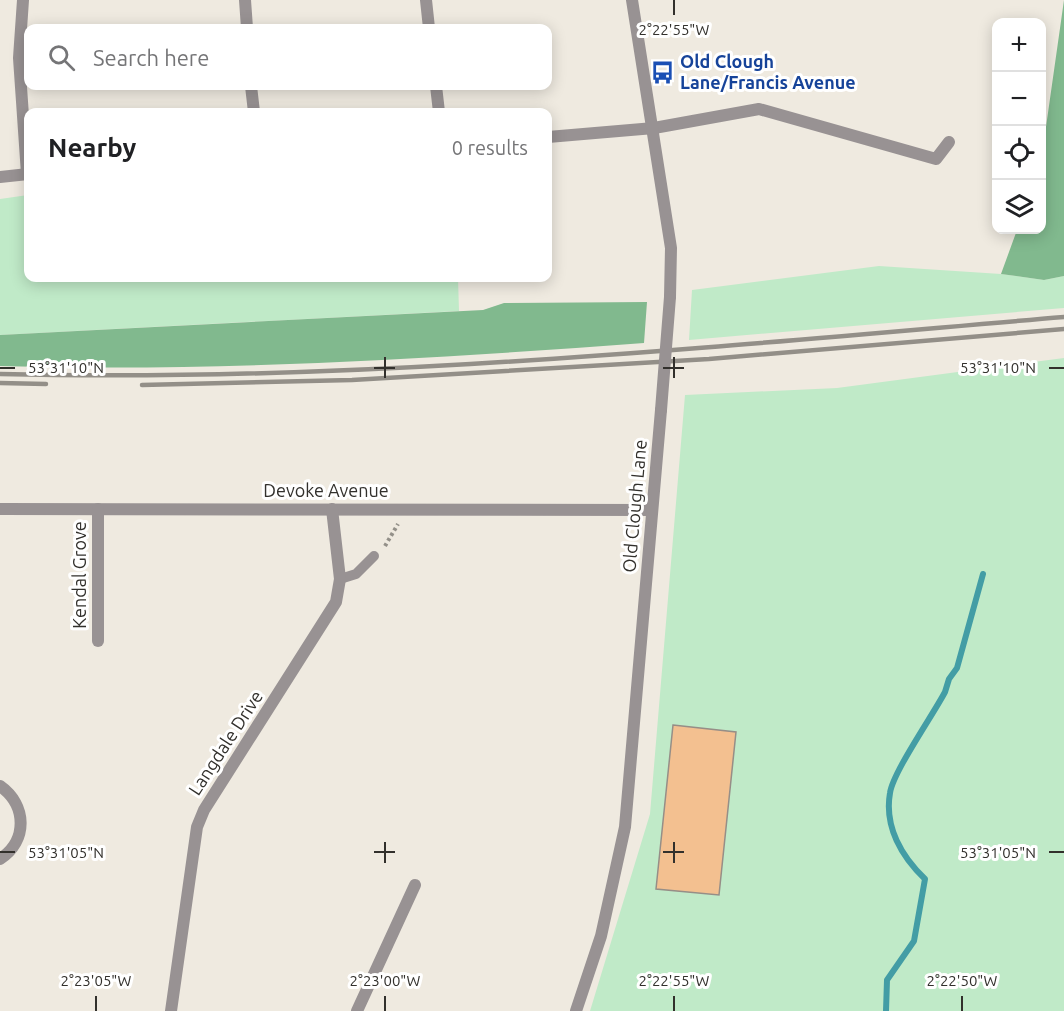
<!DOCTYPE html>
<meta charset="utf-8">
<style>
:root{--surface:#fff;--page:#f6f6f6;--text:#202124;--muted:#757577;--line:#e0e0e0}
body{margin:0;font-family:Ubuntu,sans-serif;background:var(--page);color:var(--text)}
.controls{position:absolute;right:18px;top:18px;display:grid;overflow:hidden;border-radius:12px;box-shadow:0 3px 15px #0003}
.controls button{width:54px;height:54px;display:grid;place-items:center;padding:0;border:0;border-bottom:2px solid var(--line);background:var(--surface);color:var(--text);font:30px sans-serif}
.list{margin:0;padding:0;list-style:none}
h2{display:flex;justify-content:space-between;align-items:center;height:78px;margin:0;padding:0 24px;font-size:26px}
h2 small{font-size:20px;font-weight:400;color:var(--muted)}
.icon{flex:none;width:33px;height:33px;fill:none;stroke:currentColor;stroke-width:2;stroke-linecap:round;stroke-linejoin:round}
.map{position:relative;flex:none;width:1064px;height:1011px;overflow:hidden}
.search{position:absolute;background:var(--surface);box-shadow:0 3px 15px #0003;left:24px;top:24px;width:528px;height:66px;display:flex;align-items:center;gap:15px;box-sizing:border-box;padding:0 21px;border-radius:12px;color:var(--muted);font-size:22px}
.panel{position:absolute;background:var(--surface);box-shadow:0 3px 15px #0003;left:24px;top:108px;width:528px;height:174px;border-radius:12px}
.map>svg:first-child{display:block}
.green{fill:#c0eac8}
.forest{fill:#81b98e}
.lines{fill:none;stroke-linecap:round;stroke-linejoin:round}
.stream{stroke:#439da5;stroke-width:6}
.building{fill:#f3c090;stroke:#968e87;stroke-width:1.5}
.path{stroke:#939089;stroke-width:4;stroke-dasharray:3 3;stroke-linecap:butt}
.service{stroke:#989293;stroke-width:10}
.minor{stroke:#989293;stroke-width:12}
.tertiary{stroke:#989293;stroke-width:12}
.rail{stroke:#938f88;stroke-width:4.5}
.tertiary-bridge{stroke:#989293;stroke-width:12}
.ticks{fill:none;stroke:#32302c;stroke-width:2}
.labels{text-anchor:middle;stroke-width:6;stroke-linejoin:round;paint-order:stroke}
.transit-label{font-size:18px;font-weight:bold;fill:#164399;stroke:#fff;text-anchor:start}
.street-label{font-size:18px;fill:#32302c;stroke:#fff}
.ticks-label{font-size:15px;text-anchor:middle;fill:#32302c;stroke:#fff;stroke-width:6;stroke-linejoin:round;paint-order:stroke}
</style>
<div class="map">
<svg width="1064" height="1011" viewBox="0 0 1064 1011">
<rect width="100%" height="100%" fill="#efeae0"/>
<!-- green -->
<g class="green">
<polygon points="28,195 28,278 458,278 459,311 0,335 0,199"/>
<polygon points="879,266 1001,274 1044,280 1064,276 1064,308 689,340 692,290"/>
<polygon points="1064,358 1064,1011 590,1011 650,814 685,395 837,388"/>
</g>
<!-- forest -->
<g class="forest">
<polygon points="1064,0 1064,276 1044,280 1001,274 1017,230 1042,230 1042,155"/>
<path d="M647 302 644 343C430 359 215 372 0 366V335L483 310 504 303Z"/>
</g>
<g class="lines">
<!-- stream -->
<path class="stream" d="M886 1011 887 980 914 941 925 879C902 857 884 827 890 793 893 772 933 715 945 692L949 679 957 668 983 574"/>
</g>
<!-- building -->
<polygon class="building" points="673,725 736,732 719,895 656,889"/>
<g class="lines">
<!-- path -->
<polyline class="path" points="385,546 398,524"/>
<!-- service -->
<polyline class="service" points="340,579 356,574 374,556"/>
<!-- minor -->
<g class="minor">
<polyline points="23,0 19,58 27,174"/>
<polyline points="245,0 247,28"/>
<polyline points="426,0 429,28"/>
<polyline points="251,86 254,112"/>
<polyline points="436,86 439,112"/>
<polyline points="548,137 654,128 759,109 936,159 949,142"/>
<polyline points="0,177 28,174"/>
<polyline points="0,509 652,510"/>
<polyline points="98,641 98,509"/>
<path d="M0 786C27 805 28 841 0 859"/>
<polyline points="171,1011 197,827 204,810 336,602 340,579 332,509"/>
<polyline points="357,1011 415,885"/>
</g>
<!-- tertiary -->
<g class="tertiary">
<polyline points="632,0 671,248 670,297"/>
<polyline points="576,1011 601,936 625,827 661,410"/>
</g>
<!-- rail -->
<g class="rail">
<path d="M0 374C356 383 710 347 1064 317"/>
<polyline points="0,383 46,384"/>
<polyline points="142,385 352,380 709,359 1064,329"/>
</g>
<!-- tertiary-bridge -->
<polyline class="tertiary-bridge" points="661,410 670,297"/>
</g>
<!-- ticks -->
<path class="ticks" d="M674 0V15M385 357V378M674 357V378M0 368H15M374 368H395M663 368H684M1049 368H1064M385 842V863M674 842V863M0 852H15M374 852H395M663 852H684M1049 852H1064M96 996V1011M385 996V1011M674 996V1011M962 996V1011"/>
<!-- icons -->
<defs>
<symbol id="bus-bare" viewBox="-9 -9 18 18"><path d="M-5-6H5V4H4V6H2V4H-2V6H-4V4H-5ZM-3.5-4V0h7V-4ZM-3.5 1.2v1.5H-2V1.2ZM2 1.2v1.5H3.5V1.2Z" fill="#1a4fb4" stroke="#fff" stroke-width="2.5" paint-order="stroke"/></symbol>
</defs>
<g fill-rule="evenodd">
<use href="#bus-bare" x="646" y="56" width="33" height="33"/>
</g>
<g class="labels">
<!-- transit labels -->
<g class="transit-label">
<text x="680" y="68">Old Clough<tspan x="680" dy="21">Lane/Francis Avenue</tspan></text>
</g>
<!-- street labels -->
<g class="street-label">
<text x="326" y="497">Devoke Avenue</text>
<text transform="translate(635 506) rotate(-85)" y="6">Old Clough Lane</text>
<text transform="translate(80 575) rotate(-90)" y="6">Kendal Grove</text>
<text transform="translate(226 743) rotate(-57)" y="6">Langdale Drive</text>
</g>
</g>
<g class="ticks-label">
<text x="674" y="35">2°22'55"W</text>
<text x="66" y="373">53°31'10"N</text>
<text x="998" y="373">53°31'10"N</text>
<text x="66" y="858">53°31'05"N</text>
<text x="998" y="858">53°31'05"N</text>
<text x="96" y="986">2°23'05"W</text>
<text x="385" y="986">2°23'00"W</text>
<text x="674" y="986">2°22'55"W</text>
<text x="962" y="986">2°22'50"W</text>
</g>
</svg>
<div class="controls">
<button>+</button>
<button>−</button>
<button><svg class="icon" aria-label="locate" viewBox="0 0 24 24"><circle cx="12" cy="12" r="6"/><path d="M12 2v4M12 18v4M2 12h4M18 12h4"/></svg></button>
<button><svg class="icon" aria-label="layers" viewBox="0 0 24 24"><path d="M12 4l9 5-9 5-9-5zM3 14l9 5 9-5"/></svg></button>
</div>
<div class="search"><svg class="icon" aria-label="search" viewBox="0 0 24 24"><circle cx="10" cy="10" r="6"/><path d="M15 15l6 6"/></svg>Search here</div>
<section class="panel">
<h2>Nearby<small>0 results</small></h2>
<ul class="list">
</ul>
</section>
</div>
